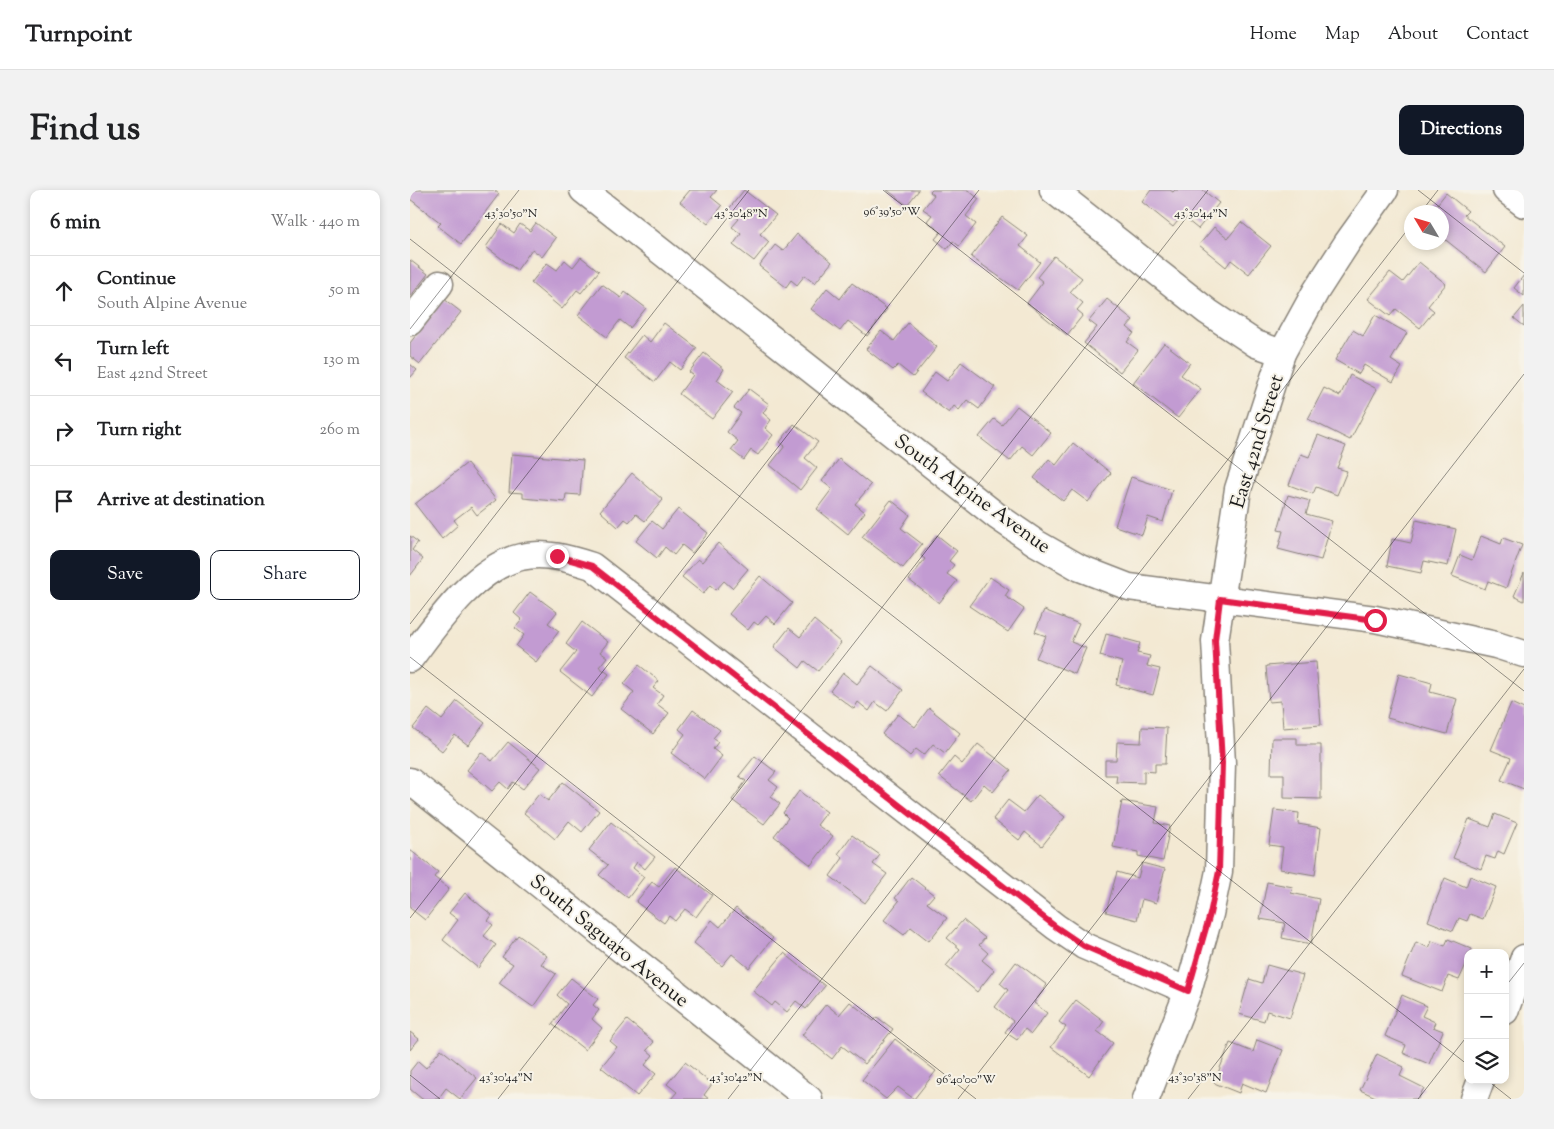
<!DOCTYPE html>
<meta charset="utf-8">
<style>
:root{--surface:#fff;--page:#f2f2f2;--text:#202124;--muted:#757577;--line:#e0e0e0;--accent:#111827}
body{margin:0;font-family:"Sorts Mill Goudy",serif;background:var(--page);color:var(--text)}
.controls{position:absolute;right:15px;bottom:15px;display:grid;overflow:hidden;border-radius:10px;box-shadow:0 2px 8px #0003}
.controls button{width:45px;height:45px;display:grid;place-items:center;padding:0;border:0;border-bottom:1px solid var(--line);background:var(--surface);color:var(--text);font:25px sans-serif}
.compass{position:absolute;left:994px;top:15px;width:45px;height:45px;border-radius:50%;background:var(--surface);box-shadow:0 2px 8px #0003;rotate:308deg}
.stop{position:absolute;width:15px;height:15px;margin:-11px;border:4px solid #e11d48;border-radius:50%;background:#fff}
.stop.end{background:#e11d48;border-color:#fff;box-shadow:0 1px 5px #0008}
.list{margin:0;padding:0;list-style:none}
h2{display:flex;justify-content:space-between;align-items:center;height:65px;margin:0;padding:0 20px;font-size:21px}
h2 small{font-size:16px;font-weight:400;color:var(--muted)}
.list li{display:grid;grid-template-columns:32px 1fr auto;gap:15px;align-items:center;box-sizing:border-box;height:70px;padding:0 20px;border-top:1px solid var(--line)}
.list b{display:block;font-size:19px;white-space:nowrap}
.list p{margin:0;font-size:16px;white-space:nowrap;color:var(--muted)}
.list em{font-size:16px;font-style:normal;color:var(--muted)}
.actions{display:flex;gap:10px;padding:15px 20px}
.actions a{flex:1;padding:11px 0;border:1px solid var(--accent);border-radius:10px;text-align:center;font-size:18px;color:var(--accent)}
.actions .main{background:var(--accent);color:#fff}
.icon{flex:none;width:28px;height:28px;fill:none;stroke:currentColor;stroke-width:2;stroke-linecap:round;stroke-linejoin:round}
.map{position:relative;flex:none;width:1114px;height:909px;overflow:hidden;border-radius:10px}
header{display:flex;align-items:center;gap:30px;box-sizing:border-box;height:70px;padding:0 25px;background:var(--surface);border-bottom:1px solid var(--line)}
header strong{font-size:24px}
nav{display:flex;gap:28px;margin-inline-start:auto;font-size:18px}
.intro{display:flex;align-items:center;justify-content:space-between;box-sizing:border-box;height:120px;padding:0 30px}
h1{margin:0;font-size:35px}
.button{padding:12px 22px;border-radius:10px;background:var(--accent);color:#fff;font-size:18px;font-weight:700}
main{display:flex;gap:30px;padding:0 30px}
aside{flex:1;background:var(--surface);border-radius:10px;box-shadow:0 2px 8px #0003}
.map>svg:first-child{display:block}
.building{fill:#c29bd2}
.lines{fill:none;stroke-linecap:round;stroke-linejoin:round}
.minor-casing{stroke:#888278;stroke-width:29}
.minor{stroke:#fff;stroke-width:26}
.route{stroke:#e11d48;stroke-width:6}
.ticks{fill:none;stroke:#1c1c1c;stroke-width:1;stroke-opacity:0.45}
.labels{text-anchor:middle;stroke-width:4;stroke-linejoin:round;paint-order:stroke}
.street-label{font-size:20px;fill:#1c1c1c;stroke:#f7f3e8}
.ticks-label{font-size:12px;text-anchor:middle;fill:#1c1c1c;stroke:#f7f3e8;stroke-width:4;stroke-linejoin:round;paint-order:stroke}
</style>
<header>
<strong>Turnpoint</strong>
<nav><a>Home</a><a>Map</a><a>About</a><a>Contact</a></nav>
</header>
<div class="intro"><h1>Find us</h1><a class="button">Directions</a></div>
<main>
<aside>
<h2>6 min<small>Walk · 440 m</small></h2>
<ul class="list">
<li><svg class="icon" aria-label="ahead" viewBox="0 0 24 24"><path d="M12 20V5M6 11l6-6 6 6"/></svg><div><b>Continue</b><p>South Alpine Avenue</p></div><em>50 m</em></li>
<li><svg class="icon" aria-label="left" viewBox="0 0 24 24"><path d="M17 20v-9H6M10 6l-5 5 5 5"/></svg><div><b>Turn left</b><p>East 42nd Street</p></div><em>130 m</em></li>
<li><svg class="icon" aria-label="right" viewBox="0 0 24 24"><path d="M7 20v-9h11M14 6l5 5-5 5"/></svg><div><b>Turn right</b></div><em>260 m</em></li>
<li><svg class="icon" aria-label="arrive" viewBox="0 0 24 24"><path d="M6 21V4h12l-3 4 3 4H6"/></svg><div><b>Arrive at destination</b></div></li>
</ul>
<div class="actions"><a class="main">Save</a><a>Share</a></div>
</aside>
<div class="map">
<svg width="1114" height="909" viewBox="0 0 1114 909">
<rect width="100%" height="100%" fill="#f7f3e8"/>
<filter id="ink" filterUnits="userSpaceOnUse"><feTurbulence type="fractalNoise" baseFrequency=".02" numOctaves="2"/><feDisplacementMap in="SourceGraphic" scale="10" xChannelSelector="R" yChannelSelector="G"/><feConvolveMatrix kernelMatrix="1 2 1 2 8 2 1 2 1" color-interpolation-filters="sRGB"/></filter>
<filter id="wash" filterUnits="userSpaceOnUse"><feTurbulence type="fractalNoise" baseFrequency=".0096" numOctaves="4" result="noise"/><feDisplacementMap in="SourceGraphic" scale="20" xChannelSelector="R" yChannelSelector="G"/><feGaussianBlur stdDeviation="1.12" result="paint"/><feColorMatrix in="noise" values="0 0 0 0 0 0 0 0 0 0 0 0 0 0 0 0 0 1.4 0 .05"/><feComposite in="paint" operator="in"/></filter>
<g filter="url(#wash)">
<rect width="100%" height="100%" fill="#f3e9d3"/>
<g id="blocks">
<!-- building -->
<g class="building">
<polygon points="0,0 84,0 89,4 51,54 28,36 31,33 0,9"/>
<polygon points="280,0 307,0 301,7 312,16 298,34 270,12"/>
<polygon points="334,0 366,25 350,44 359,52 344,71 323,55 331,44 322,37 329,29 318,20"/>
<polygon points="477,0 509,0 497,15"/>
<polygon points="522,0 558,0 569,9 556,26 566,34 549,56 543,51 537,59 525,49 531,42 517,31 522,25 513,19 524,5 520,2"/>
<polygon points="741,0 760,0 763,2 765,0 793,0 809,13 788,39 772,26 763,37 732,12"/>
<polygon points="1036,3 1058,21 1054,25 1095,57 1076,82 1032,47 1032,22 1021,22"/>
<polygon points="592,27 618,46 610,56 630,72 608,100 561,67"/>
<polygon points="831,32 861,56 839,84 821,70 816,77 789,55 804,37 818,48"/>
<polygon points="126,33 146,48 132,67 122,59 107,80 76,57 92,34 104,43 110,34 120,41"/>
<polygon points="387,44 422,72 405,93 395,85 387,95 381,90 376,97 349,76 365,55 373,61"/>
<polygon points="644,66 672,88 660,102 673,113 667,120 673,125 657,145 617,113 633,92 627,87"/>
<polygon points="171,67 189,81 171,103 167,100 152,119 121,93 137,73 147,80 155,70 163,77"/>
<polygon points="0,70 18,84 0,107"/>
<polygon points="1009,72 1036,94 1018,116 1024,121 1010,138 986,119 980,126 958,109 980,82 993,92"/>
<polygon points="1114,85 1114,106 1104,98"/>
<polygon points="442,93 477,119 457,146 438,131 430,141 401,119 417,98 430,109"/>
<polygon points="192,94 211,108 215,102 236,118 220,138 210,130 197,147 168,125"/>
<polygon points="34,109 51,122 10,174 0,166 0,153"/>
<polygon points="697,109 723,130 717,137 724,143 717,152 728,160 710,182 674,153 687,137 679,131"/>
<polygon points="1114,116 1114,136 1104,128"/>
<polygon points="965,125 997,143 981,170 992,177 983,192 954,175 949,184 925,170 943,140 953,146"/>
<polygon points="254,133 287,158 270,180 260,172 245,192 214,168 232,145 240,152"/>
<polygon points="498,133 527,157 503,187 488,175 483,180 456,159 471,141 484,151"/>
<polygon points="754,153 780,173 771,185 791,199 768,228 723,193"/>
<polygon points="294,163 314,179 307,190 323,202 302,229 269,204 283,185 279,182"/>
<polygon points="551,172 585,197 569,219 557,210 549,220 544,216 539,223 511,202 525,182 537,191"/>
<polygon points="0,174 7,180 0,188"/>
<polygon points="940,185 967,199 940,250 898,229 914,198 930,206"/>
<polygon points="339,199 359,214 353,223 361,230 355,238 363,245 348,265 341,260 334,270 321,260 328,251 317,242 331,223 324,218"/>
<polygon points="607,216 641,243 623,265 612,256 600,271 569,247 584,229 592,235"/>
<polygon points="384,234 408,252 395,268 407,278 390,300 360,275 375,256 370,252"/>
<polygon points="908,245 936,256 927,278 937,281 927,305 906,297 903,304 879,295 891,264 899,267"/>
<polygon points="663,253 701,283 678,312 662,300 653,311 624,288 639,269 646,275"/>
<polygon points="102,264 173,270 170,305 156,304 155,312 113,308 113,303 99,302"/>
<polygon points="429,269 461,295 445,314 455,322 438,344 407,319 422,299 412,291"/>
<polygon points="57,273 86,310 67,325 61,317 44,330 48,335 32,349 5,314"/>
<polygon points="222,283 253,310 235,331 226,324 219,332 215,329 208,337 190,321"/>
<polygon points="721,287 762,300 753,332 738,327 732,345 705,336"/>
<polygon points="878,305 900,311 896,324 922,331 911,370 868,359 873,341 868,340"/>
<polygon points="481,310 500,325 491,338 512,354 493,378 452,347"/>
<polygon points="268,319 298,343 282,363 272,355 264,365 255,357 247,368 226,351 242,331 252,339"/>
<polygon points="1006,330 1046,339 1038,376 1014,371 1011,383 977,376 982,349 1001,353"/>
<polygon points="527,345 547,361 539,371 544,375 537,384 547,391 529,413 499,390 515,369 511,366"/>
<polygon points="0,346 8,352 2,360 13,369 0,386"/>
<polygon points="1071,346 1091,354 1093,348 1112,355 1096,398 1078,391 1075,399 1042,386 1050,365 1062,370"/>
<polygon points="308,353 338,379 322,398 314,391 306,400 300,395 293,404 272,387 288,369 292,372"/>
<polygon points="1114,383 1114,411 1104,406"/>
<polygon points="350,386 382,413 365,434 356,426 348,435 344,432 338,440 319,424"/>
<polygon points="580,387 599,400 595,406 614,419 598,442 559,416"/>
<polygon points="120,402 147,422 138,433 149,441 126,472 106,456 114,445 105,438 112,430 104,423"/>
<polygon points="634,420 669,434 661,452 676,458 665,484 626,468 636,446 625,442"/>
<polygon points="404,430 431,453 408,481 395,471 390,478 364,457 379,438 390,447"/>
<polygon points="172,432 198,452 190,462 197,467 189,477 199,484 182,507 150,482 166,462 156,454"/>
<polygon points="696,444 730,453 727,463 740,466 737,476 750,479 743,505 706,495 712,472 690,466"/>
<polygon points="906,472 911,535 873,538 871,511 859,512 856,476"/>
<polygon points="229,475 249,491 243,498 253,505 247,514 259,523 243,544 211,519 224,502 214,494"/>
<polygon points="462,476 493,500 477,521 465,512 459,521 448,512 444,519 420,501 433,483 447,494"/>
<polygon points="989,484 1022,493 1020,502 1047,509 1037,544 977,528"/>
<polygon points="47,511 75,533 58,555 45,545 32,561 3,538 18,519 32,530"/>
<polygon points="1101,513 1114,519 1114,599 1091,590 1101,568 1081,560"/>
<polygon points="519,518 550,543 535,563 523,554 514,565 506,559 500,566 472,544 488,524 505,537"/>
<polygon points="283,520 310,540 303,548 308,552 303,559 312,566 295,589 261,563 275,544 269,539"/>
<polygon points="732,537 757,538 755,574 745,574 745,582 734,581 734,593 706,592 707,585 695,585 695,570 706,570 707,552 731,553"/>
<polygon points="862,548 887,548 887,555 911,555 911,609 874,608 874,584 861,584"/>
<polygon points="98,552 130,578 113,599 103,592 98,599 90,592 82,601 57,580 71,562 82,571"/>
<polygon points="568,554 601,580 583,602 574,594 561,611 529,586 544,567 552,574"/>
<polygon points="345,566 366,582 359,590 368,597 361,607 370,614 354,634 322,610 336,591 329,586"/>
<polygon points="153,592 189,621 172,642 159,631 145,649 114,623 129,604 138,611"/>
<polygon points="389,601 417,622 407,635 423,646 401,675 364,646 378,628 373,623"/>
<polygon points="628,605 655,627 632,656 615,642 609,650 583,629 598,610 614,622"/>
<polygon points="712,611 748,617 745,633 760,636 753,671 728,666 728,662 703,657"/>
<polygon points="864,620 889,623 888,634 911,638 905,685 870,679 873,657 859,655"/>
<polygon points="1085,624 1107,633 1094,664 1088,661 1085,669 1076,666 1071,679 1043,668 1059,629 1080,637"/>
<polygon points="201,632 245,667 235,679 227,672 223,678 234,687 218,708 189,685 198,675 179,660"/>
<polygon points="442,645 470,665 463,674 477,684 455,713 420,686 433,668 428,664"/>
<polygon points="0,660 28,682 24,687 39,699 15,730 0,718"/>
<polygon points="732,673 755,679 746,713 732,709 727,730 696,722 707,682 728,688"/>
<polygon points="265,677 302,705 286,727 275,719 265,731 259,726 254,733 226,712 242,692 249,697"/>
<polygon points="1060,686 1086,697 1073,729 1060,724 1057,731 1049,728 1043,741 1018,731 1035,688 1056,697"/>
<polygon points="501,687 524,705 517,713 537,728 519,751 501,737 494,745 474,730 489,711 485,708"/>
<polygon points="857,692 883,697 881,703 909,709 901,754 872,748 875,733 850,729"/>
<polygon points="55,703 82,725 78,731 83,735 74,746 86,755 68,778 33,750 48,730 39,723"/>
<polygon points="326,718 363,748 339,778 322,764 312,776 284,753 302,730 310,737"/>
<polygon points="553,730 575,748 569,755 578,763 572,770 584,780 567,802 536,776 550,759 537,748"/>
<polygon points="108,745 137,766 131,774 146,784 123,817 89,793 103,774 92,767"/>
<polygon points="1038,749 1062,759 1061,763 1058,763 1058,770 1049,790 1038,786 1032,802 992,786 1006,752 1019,758 1022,751 1035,756"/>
<polygon points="374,763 415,796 396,819 386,811 377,822 365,812 362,816 343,801"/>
<polygon points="606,772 637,795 624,813 637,823 621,844 615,839 607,850 595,842 603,831 585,817 598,800 590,793"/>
<polygon points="857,775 893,785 880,828 857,821 854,831 829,824 839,789 852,793"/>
<polygon points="161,788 188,809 183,815 189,820 182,829 192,838 175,860 142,834 157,814 147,805"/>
<polygon points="992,805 1017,816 1012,826 1025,832 1023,837 1033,841 1019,874 993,863 996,855 975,846"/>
<polygon points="666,810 694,831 687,841 703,853 679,886 641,857 656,837 649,832"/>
<polygon points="440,812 464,831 467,827 483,839 455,874 432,856 422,869 392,845 416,814 429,825"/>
<polygon points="217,830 244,852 237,860 243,865 235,875 246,884 227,906 191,877 207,857 200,851"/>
<polygon points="0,842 9,849 0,860"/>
<polygon points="485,849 526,881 504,909 488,897 476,909 452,890"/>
<polygon points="847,850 873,860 856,903 832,893 829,903 804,893 820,853 843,862"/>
<polygon points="31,859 67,888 50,909 36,898 28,909 12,909 0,899 0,881 8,871 16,878"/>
<polygon points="967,864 994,877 990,886 1014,898 1008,909 970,909 950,900"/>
<polygon points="275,872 302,894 294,905 299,909 261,909 267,902 257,894"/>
</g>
</g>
</g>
<g filter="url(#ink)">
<use href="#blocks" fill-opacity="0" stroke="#888278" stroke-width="1"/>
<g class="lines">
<defs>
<g id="minor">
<polyline points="173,0 588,327 626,353 670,378 719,397 965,429 1086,455 1114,464"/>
<polyline points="643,0 798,122 846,154 872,163"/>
<polyline points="1096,0 1114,14"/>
<polyline points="0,132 30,94"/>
<path d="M0 469C27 433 64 378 111 367 134 361 160 369 182 376L646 737 674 756 778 801"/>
<polyline points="0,591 399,909"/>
<polyline points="1095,821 1114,768"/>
<polyline points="736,909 778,801 800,724 809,681 812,573 805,451 828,299 872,163 906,101 937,53 975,0"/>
<polyline points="1064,909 1071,890"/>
</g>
</defs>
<!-- minor casing -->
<use href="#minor" class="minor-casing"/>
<!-- minor -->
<use href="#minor" class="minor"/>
</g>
</g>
<g class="lines" filter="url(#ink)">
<!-- route -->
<polyline class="route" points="147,366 182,376 646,737 674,756 778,801 800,724 809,681 812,573 805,450 810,409 965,430"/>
</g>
<!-- ticks -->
<path class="ticks" d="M473 0 1114 501M1008 0 1114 83M1011 22 1028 0M0 49 1058 875M0 139 109 0M0 434 339 0M0 467 566 909M0 728 569 0M1095 797 1114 773M0 885 30 909M1077 890 1101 909M88 909 798 0M318 909 1002 34M548 909 1114 184M778 909 1114 479M1008 909 1058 845"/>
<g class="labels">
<!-- street labels -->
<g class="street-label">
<text transform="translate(846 251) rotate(-73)" y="7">East 42nd Street</text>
<text transform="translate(563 303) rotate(36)" y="7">South Alpine Avenue</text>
<text transform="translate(200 750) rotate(39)" y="7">South Saguaro Avenue</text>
</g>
</g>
<g class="ticks-label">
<text x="482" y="25">96°39'50"W</text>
<text x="101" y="27">43°30'50"N</text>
<text x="331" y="27">43°30'48"N</text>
<text x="791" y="27">43°30'44"N</text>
<text x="96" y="891">43°30'44"N</text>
<text x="326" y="891">43°30'42"N</text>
<text x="785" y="891">43°30'38"N</text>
<text x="556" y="893">96°40'00"W</text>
</g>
</svg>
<div class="controls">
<button>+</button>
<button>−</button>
<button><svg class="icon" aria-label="layers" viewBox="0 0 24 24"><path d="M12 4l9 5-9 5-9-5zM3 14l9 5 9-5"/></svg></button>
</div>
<svg class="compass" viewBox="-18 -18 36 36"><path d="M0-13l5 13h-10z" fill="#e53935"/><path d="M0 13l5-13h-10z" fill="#757577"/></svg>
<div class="stop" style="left:965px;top:430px"></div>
<div class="stop end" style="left:147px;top:366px"></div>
</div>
</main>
